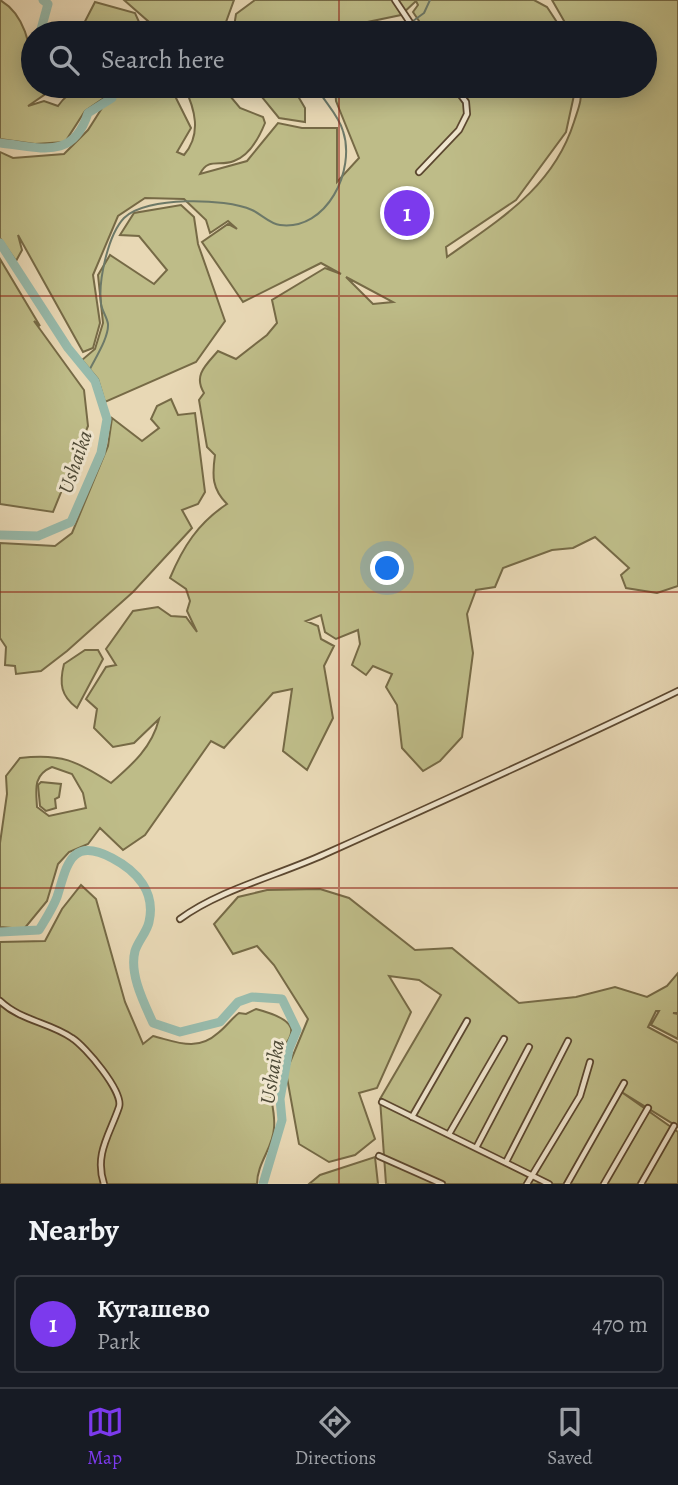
<!DOCTYPE html>
<meta charset="utf-8">
<style>
:root{--surface:#171b24;--page:#20242c;--text:#f1f3f6;--muted:#9ea1a6;--line:#363941;--accent:#7c3aed}
body{margin:0;font-family:Alegreya,serif;background:var(--page);color:var(--text)}
.you{position:absolute;left:388px;top:569px;width:24px;height:24px;margin:-18px;border:5px solid #fff;border-radius:50%;background:#1a73e8;box-shadow:0 0 0 10px #1a73e833}
.badge{display:grid;place-items:center;width:46px;height:46px;border-radius:50%;background:var(--accent);color:#fff;font-size:23px;font-weight:700}
.pin{position:absolute;translate:-50% -50%;border:4px solid #fff;box-shadow:0 2px 7px #0006}
.list{margin:0;padding:0;list-style:none}
h2{display:flex;justify-content:space-between;align-items:center;height:91px;margin:0;padding:0 28px;font-size:30px}
h2 small{font-size:23px;font-weight:400;color:var(--muted)}
.list li{display:grid;grid-template-columns:46px 1fr auto;gap:21px;align-items:center;box-sizing:border-box;height:98px;margin:0 14px 14px;padding:0 14px;border:2px solid var(--line);border-radius:7px}
.list b{display:block;font-size:26px;white-space:nowrap}
.list p{margin:0;font-size:23px;white-space:nowrap;color:var(--muted)}
.list em{font-size:23px;font-style:normal;color:var(--muted)}
.icon{flex:none;width:38px;height:38px;fill:none;stroke:currentColor;stroke-width:2;stroke-linecap:round;stroke-linejoin:round}
.map{position:relative;flex:none;width:678px;height:1184px;overflow:hidden}
.search{position:absolute;background:var(--surface);box-shadow:0 4px 18px #0003;left:21px;right:21px;top:21px;height:77px;display:flex;align-items:center;gap:18px;box-sizing:border-box;padding:0 24px;border-radius:38px;color:var(--muted);font-size:26px}
.sheet{height:203px;background:var(--surface)}
nav{display:flex;justify-content:space-around;align-items:center;box-sizing:border-box;height:98px;border-top:2px solid var(--line);background:var(--surface);font-size:19px;color:var(--muted)}
nav a{display:grid;justify-items:center;gap:4px}
nav .on{color:var(--accent)}
.map>svg:first-child{display:block}
.green{fill:#bebc88;stroke:#766a46;stroke-width:2;fill-rule:evenodd}
.lines{fill:none;stroke-linecap:round;stroke-linejoin:round}
.stream{stroke:#6d7968;stroke-width:2}
.river{stroke:#97baab;stroke-width:9}
.street-casing{stroke:#5c4830;stroke-width:8}
.street{stroke:#f0e6cf;stroke-width:4.5}
.grid{fill:none;stroke:#8f2418;stroke-width:2;stroke-opacity:0.55}
.labels{text-anchor:middle;stroke-width:6;stroke-linejoin:round;paint-order:stroke}
.water-label{font-size:21px;font-style:italic;fill:#4d4936;stroke:#f0e6cf}
</style>
<div class="map">
<svg width="678" height="1184" viewBox="0 0 678 1184">
<rect width="100%" height="100%" fill="#e8d8b5"/>
<filter id="stains"><feTurbulence type="fractalNoise" baseFrequency=".00286" numOctaves="4"/><feColorMatrix values="0 0 0 0 .2 0 0 0 0 .09 0 0 0 0 .02 0 0 0 .5 -.17"/></filter>
<radialGradient id="worn" r=".72"><stop offset=".6" stop-color="#630" stop-opacity="0"/><stop offset="1" stop-color="#630" stop-opacity=".3"/></radialGradient>
<!-- green -->
<g class="green">
<path d="M0 0C28 16 33 56 33 86H41L44 95 28 106 44 101 58 106C71 87 87 86 108 86L104 98 85 111 65 142 35 144 0 139Z"/>
<polygon points="124,0 234,0 222,33 155,33 149,22"/>
<polygon points="255,0 534,0 547,7 564,33 404,33 419,21 413,12 418,5 416,1 401,15 334,29 329,33 233,33 236,14"/>
<path d="M552 0H678V586L657 593 626 588 621 575 629 568 595 537 573 548 552 550 503 568 495 587 476 590 467 614 473 653 462 737 440 761 423 771 402 748 397 705 386 687 392 674 373 666 366 675 352 665 360 644 358 630 336 639 325 632 321 615 306 621 318 626 321 639 334 646 324 666 333 718 307 770 283 751 292 689 273 693 224 748 211 741 145 835 123 850 100 828 88 844 69 852 58 864 47 901 24 929 0 927V843L7 794 6 776 20 758C61 753 77 761 111 783 133 764 152 747 159 719L134 743 113 747 94 728 97 709 86 699 106 667 116 665 106 649 133 611 158 607 171 616 186 617 197 632 187 611 190 601 186 589 170 578C183 547 198 523 227 504 212 489 212 476 215 455L207 447 199 400 204 393C193 375 206 365 218 351L236 359 267 335 277 323 272 300 325 268 341 274 321 263 243 302 202 242 228 224 237 229 228 221 210 233 206 220 184 199 145 198 118 216 93 275 100 323 93 348 83 352 18 235 22 250 16 261 0 238V152L13 158 64 154 88 130 116 86H170L191 128 177 152 184 155C202 134 195 109 184 86H232L230 96 240 108 263 117 265 123C259 138 250 155 234 161 220 167 208 157 200 174L247 161 278 123 302 128H337V182L359 158 336 101 335 86H576L566 132 516 200 446 247 447 257C500 219 553 188 574 122 578 109 583 99 580 86H645V33H571ZM346 277 393 302 373 304ZM52 767 72 774 83 793 86 808 49 816 37 807C36 789 33 775 52 767Z"/>
<polygon points="95,2 135,13 144,33 79,33"/>
<polygon points="253,86 292,86 305,108 305,122 279,118"/>
<polygon points="181,205 194,217 198,244 225,321 196,362 105,402 98,379 82,360 95,349 103,323 98,275 110,255 154,284 167,270 139,236 120,235 134,213"/>
<polygon points="0,259 40,326 34,321 84,390 88,426 53,512 0,504"/>
<polygon points="171,399 178,415 195,413 205,492 198,504 182,510 192,528 133,592 67,651 41,671 16,674 15,666 5,665 6,647 0,638 0,543 55,546 72,533 108,446 112,418 142,441 159,428 151,419 157,406"/>
<path d="M85 650H98L103 659 77 708C61 696 59 684 64 664Z"/>
<polygon points="41,782 61,784 59,797 55,799 56,808 46,811 40,806 38,785"/>
<path d="M81 885 96 899 125 1002 143 1044 153 1036C177 1042 197 1052 218 1033 226 1027 231 1019 239 1013L246 1014 256 1009C325 1027 272 1046 269 1074 267 1091 276 1109 274 1128 273 1148 257 1163 257 1184H0V942L45 941 62 909Z"/>
<polygon points="320,889 349,898 415,950 452,948 519,1003 576,997 615,987 647,997 667,986 678,973 678,1013 673,1013 678,1014 678,1039 651,1025 659,1011 656,1011 648,1027 678,1043 678,1127 620,1091 678,1132 678,1184 386,1184 380,1099 441,995 419,980 389,976 411,1012 377,1088 359,1093 375,1139 355,1155 329,1162 299,1144 286,1072 308,1019 274,965 257,946 233,954 214,924 238,897 267,890"/>
<polygon points="375,1157 378,1184 309,1184 320,1175"/>
</g>
<g class="lines">
<!-- stream -->
<g class="stream">
<polyline points="413,21 424,13 430,0"/>
<polyline points="388,33 408,24"/>
<path d="M88 373C94 360 109 338 108 324 107 317 102 311 101 304 98 281 108 235 124 218 146 196 225 198 252 210 261 214 270 224 280 225 327 231 356 170 343 131 338 114 324 102 316 86"/>
</g>
<!-- river -->
<g class="river">
<polyline points="40,33 48,4 43,0"/>
<polyline points="48,86 58,93 67,86"/>
<path d="M0 143C40 147 73 161 88 113L112 98 114 86"/>
<polyline points="0,243 68,348 95,381 107,419 101,453 71,522 38,536 0,535"/>
<path d="M0 932 39 930C45 920 53 908 57 897 67 866 70 836 112 858 137 871 156 892 149 922 147 932 138 941 135 951 129 974 144 1003 153 1023L180 1032 220 1022 238 1002 252 997 282 999 297 1030 289 1049 280 1099 282 1120 263 1184"/>
</g>
<defs>
<g id="street">
<polyline points="395,0 417,33"/>
<polyline points="419,172 459,130 467,114 466,102 454,86"/>
<path d="M180 919C219 890 279 875 325 854 443 801 561 748 678 691"/>
<path d="M0 1001C21 1021 49 1022 72 1038 85 1046 124 1092 119 1107 110 1134 94 1154 104 1184"/>
<polyline points="382,1102 549,1184"/>
<polyline points="412,1117 467,1021"/>
<polyline points="449,1134 504,1039"/>
<polyline points="477,1146 529,1047"/>
<polyline points="379,1156 442,1184"/>
<polyline points="506,1162 568,1041"/>
<polyline points="527,1184 580,1096 590,1062"/>
<polyline points="567,1184 624,1083"/>
<polyline points="604,1184 648,1108"/>
<polyline points="641,1184 674,1126"/>
</g>
</defs>
<!-- street casing -->
<use href="#street" class="street-casing"/>
<!-- street -->
<use href="#street" class="street"/>
</g>
<!-- grid -->
<path class="grid" d="M339 0V33M339 86V1184M0 296H678M0 592H678M0 888H678"/>
<g class="labels">
<!-- water labels -->
<g class="water-label">
<text transform="translate(75 462) rotate(-71)" y="7">Ushaika</text>
<text transform="translate(272 1072) rotate(-81)" y="7">Ushaika</text>
</g>
</g>
<rect width="100%" height="100%" filter="url(#stains)"/>
<rect width="100%" height="100%" fill="url(#worn)"/>
</svg>
<div class="you"></div>
<div class="pin badge" style="left:407px;top:213px">1</div>
<div class="search"><svg class="icon" aria-label="search" viewBox="0 0 24 24"><circle cx="10" cy="10" r="6"/><path d="M15 15l6 6"/></svg>Search here</div>
</div>
<section class="sheet">
<h2>Nearby<small></small></h2>
<ul class="list">
<li><span class="badge">1</span><div><b>Куташево</b><p>Park</p></div><em>470 m</em></li>
</ul>
</section>
<nav>
<a class="on"><svg class="icon" aria-label="map" viewBox="0 0 24 24"><path d="M3 6l6-2 6 2 6-2v14l-6 2-6-2-6 2zM9 4v14M15 6v14"/></svg>Map</a>
<a><svg class="icon" aria-label="directions" viewBox="0 0 24 24"><path d="M12 3l9 9-9 9-9-9zM9 14v-3h6M13 9l2 2-2 2"/></svg>Directions</a>
<a><svg class="icon" aria-label="saved" viewBox="0 0 24 24"><path d="M7 4h10v16l-5-4-5 4z"/></svg>Saved</a>
</nav>
